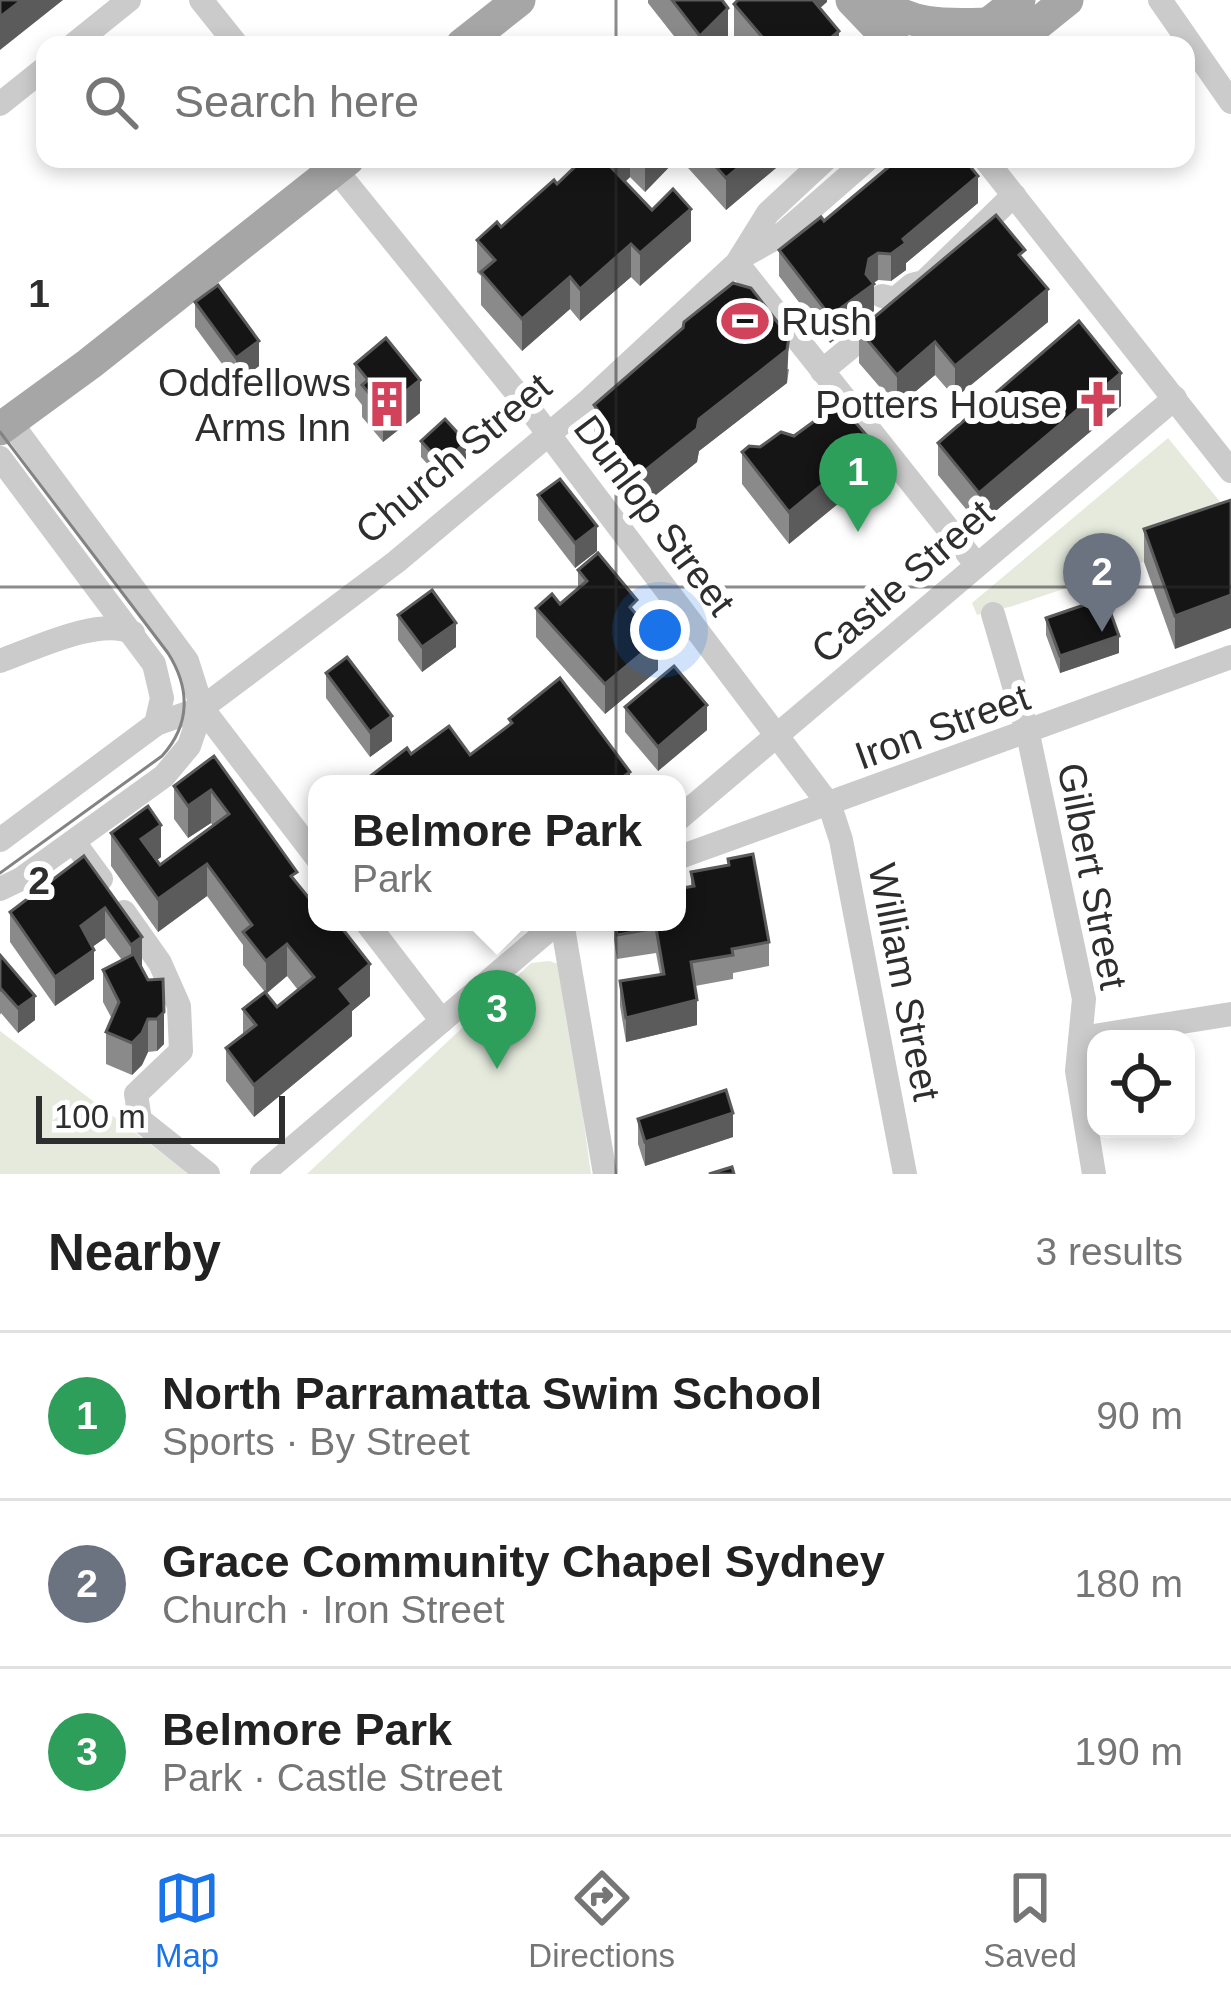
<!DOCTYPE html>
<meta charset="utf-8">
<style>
:root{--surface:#fff;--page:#f2f2f2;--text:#222;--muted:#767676;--line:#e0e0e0;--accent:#1a73e8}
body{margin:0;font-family:Arial,sans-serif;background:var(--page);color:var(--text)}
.controls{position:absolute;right:36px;bottom:36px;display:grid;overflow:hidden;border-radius:24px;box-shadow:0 6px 18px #0003}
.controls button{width:108px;height:108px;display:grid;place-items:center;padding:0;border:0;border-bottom:3px solid var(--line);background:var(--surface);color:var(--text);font:60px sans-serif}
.scale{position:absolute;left:36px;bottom:30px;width:249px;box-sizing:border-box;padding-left:12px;border:6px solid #2e2e2e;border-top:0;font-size:33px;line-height:42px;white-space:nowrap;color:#2e2e2e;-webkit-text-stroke:9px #fff;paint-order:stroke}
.you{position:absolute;left:660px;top:630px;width:42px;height:42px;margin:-30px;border:9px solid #fff;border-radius:50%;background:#1a73e8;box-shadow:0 0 0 18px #1a73e833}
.badge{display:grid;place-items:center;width:78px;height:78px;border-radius:50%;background:var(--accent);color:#fff;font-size:39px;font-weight:700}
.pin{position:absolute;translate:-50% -99px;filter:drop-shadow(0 3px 6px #0008)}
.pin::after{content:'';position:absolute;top:63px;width:42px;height:36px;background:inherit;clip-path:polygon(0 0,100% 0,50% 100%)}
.popup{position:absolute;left:308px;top:775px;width:378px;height:156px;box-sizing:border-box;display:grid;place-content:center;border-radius:24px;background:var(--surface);filter:drop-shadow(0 3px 9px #0005);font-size:39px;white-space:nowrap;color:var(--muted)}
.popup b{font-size:45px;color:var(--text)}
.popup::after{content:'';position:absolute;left:50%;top:100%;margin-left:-24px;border:24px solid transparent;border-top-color:var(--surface)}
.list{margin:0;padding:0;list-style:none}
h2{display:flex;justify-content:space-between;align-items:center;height:156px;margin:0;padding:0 48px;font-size:51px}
h2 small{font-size:39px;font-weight:400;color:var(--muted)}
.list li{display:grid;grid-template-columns:78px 1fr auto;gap:36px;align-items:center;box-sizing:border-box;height:168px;padding:0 48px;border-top:3px solid var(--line)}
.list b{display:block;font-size:45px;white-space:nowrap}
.list p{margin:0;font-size:39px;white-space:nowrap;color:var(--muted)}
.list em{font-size:39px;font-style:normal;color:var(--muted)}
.icon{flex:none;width:66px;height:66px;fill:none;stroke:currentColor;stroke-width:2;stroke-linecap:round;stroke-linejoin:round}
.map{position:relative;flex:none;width:1231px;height:1174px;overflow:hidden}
.search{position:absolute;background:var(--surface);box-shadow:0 6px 18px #0003;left:36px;right:36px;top:36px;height:132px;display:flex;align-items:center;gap:30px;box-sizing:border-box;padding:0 42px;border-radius:24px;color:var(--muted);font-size:45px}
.sheet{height:660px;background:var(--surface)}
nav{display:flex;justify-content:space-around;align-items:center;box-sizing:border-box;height:168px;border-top:3px solid var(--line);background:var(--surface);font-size:33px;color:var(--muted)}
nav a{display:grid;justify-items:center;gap:6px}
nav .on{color:var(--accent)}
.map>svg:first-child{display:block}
.green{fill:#e5eadd}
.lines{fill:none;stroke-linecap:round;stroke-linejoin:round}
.minor{stroke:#cbcbcb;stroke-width:24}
.major{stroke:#a6a6a6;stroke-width:33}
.tram{stroke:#838383;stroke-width:3}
.wall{fill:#8a8a8a;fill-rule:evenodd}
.shaded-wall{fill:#5b5b5b}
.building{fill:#151515;stroke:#5b5b5b;stroke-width:3}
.grid{fill:none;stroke:#2e2e2e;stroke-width:3;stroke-opacity:0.55}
.labels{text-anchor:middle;stroke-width:12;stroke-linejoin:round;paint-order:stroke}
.poi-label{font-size:39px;fill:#2e2e2e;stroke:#fff;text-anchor:end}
.street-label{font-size:39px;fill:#2e2e2e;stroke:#fff}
.grid-label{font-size:39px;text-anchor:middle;font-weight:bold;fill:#2e2e2e;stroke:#fff;stroke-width:12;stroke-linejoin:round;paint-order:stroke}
</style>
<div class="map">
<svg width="1231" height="1174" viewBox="0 0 1231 1174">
<rect width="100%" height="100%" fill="#fff"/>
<!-- green -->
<g class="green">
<polygon points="1168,438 1226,509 1231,532 1013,606 977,615 972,603"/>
<polygon points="549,961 562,965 591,1174 307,1174 531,963"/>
<polygon points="0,1031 190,1174 0,1174"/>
</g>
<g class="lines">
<!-- minor -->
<g class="minor">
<polyline points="201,0 237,45"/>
<polyline points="1160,0 1231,102"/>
<polyline points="73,45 129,0"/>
<polyline points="0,104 45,68"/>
<polyline points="327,159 528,407 830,806 841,840 905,1174"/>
<polyline points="985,159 1231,471"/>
<polyline points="745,255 781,235 868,159"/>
<polyline points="737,263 976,564"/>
<polyline points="882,296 895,299 912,285 924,282 1014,195"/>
<polyline points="822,371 873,329"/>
<polyline points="11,423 187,661 202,708 317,858"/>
<polyline points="0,458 154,664 162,698 156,724"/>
<polyline points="993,614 1028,734 1084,999 1077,1071 1094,1174"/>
<path d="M0 661C34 649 100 616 133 633"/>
<polyline points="677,820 1175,398"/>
<polyline points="0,840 156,724 202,708 396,562 586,403 737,263 768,213 826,159"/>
<polyline points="74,842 101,879"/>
<polyline points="677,858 1231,657"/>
<polyline points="0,889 21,879 164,776 189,746 202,708"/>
<polyline points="124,912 160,963 179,1006 181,1051 136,1094 140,1120 208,1174"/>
<polyline points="366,922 442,1021"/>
<polyline points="562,922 605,1174"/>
<polyline points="1081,1038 1231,1014"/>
<polyline points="262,1174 558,922"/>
</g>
<!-- major -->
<g class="major">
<polyline points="852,0 895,45"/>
<path d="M877 0C912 28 947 25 989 24"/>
<polyline points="973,36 1019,0"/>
<polyline points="462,45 519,0"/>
<polyline points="1011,45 1067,0"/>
<polyline points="0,429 89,364 348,159"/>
</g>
<!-- tram -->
<path class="tram" d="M0 432 168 653C190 688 191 724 162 756L0 873"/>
</g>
<!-- wall -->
<g class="wall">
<polygon points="648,0 722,0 728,40 724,45 681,45 648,3"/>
<polygon points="827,0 820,8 839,45 741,45 734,36 734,4"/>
<polygon points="583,159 677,159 645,192 630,177 625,182 652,210 691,241 640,286 631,277 580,321 570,309 522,351 481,305 481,276 477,272 477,240 501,227 557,184"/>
<polygon points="680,159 776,159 776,168 726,210"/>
<polygon points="896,159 964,159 978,203 906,263 906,270 891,281 878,280 873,283 874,311 830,343 779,276 779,250 824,221"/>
<polygon points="1025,263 1048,322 955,398 935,375 897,407 859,363 859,330"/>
<polygon points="195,302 259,366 236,383 195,327"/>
<polygon points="355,364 420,413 383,442 362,417 362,405 355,396"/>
<polygon points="789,369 787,383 699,451 697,462 637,510 595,455 594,405"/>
<polygon points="1121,406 979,525 938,475 938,443"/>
<polygon points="421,441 466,459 442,480 421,457"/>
<polygon points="760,447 873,475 789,544 742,484 742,452"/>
<polygon points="538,495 597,551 575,568 538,520"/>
<polygon points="1231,500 1175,649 1144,562 1144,529"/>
<polygon points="578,570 637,616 658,670 605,714 536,637 536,608 560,604 578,589"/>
<polygon points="1084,595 1119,653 1060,673 1046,635 1046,618 1084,605"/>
<polygon points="398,615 456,647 422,672 398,640"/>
<polygon points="326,673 392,741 370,757 326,698"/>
<polygon points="625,707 707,730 658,771 625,732"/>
<path d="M214 756 370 996 352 1011V1036L254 1117 226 1081V1048L243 1035V1009L265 992 243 965V945L207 896 158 932 111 866V833L161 857 156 861 160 865 213 826 211 823 188 838 174 819V786ZM287 976 298 990 277 1007 266 993Z"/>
<polygon points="84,856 142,966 164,1044 157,1051 148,1052 142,1065 132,1075 106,1064 106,1032 112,1019 103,1002 103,970 122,960 105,938 92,947 94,979 55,1006 10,942 10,912"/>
<polygon points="728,859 769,942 769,966 733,973 733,979 695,986 697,1025 626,1042 620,1006 620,981 660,974 656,953 617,959 614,940 614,922 677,922 691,886 691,872 728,865"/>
<polygon points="0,955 35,1020 18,1033 1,1013 0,1015"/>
<polygon points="638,1119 733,1137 645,1166 638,1144"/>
</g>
<!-- shaded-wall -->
<g class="shaded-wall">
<polygon points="22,0 63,0 0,50 0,17"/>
<polygon points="804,0 827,0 827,2 804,22"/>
<polygon points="728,8 728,40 724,45 700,45 700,36"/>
<polygon points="839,31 839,45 826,45 826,42"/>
<polygon points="615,159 630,159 630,177 609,197 609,165"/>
<polygon points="645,159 677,159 645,192"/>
<polygon points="749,159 776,159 776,168 726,210 726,178"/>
<polygon points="978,176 978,203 906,263 906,270 891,281 891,254 903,239"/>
<polygon points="691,209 691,241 640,286 640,253"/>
<polygon points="631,244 631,277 580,321 580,289"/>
<polygon points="878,253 878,280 869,286 874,284 874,311 830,343 830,316 866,274 869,259"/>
<polygon points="570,277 570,309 522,351 522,319"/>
<polygon points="1048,289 1048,322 955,398 955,366"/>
<polygon points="789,337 787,383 699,451 697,462 637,510 637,477"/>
<polygon points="259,341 259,366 236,383 236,358"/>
<polygon points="935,342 935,375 897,407 897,375"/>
<polygon points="1121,373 1121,406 979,525 979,493"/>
<polygon points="420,380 420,413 383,442 383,410"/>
<polygon points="466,442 466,459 442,480 442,464"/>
<polygon points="873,443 873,475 789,544 789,512"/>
<polygon points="597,526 597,551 575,568 575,543"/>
<polygon points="1231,595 1231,628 1175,649 1175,616"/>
<polygon points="456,623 456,647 422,672 422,647"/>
<polygon points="1119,636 1119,653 1060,673 1060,656"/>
<polygon points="658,640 658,670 605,714 605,684"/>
<polygon points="707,705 707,730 658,771 658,747"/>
<polygon points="392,716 392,741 370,757 370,732"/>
<polygon points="630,772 630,784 613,784"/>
<polygon points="211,790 211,823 188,838 188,806"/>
<polygon points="161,825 161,857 141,872 141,839"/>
<polygon points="207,864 207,896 158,932 158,899"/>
<polygon points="105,908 105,938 81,955 81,926"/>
<polygon points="142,937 142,966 131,974 131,945"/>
<polygon points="287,944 287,976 266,994 266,961"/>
<polygon points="94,950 94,979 55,1006 55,977"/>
<polygon points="370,964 370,996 352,1011 352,1036 254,1117 254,1085 340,989"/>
<polygon points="35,996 35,1020 18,1033 18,1008"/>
<polygon points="697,1000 697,1025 626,1042 626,1018"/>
<polygon points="164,1012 164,1044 157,1051 157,1019"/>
<polygon points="148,1019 148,1052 142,1065 132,1075 132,1043"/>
<polygon points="733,1113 733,1137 645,1166 645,1142"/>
</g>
<!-- building -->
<g class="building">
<polygon points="0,0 22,0 0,17"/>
<polygon points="672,0 722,0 728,8 700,36"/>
<polygon points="738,0 813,0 839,31 826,42 828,45 769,45 734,4"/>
<polygon points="583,159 615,159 609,165 652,210 673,189 691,209 640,253 631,244 580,289 570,277 522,319 481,272 495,260 477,240 497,222 501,227 554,180 557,184"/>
<polygon points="709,159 749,159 726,178"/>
<polygon points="898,159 964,159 978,176 903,239 906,243 891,254 878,253 869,259 866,274 874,284 830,316 779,250 821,217 824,221"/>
<polygon points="996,215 1025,250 1019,255 1048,289 955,366 935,342 897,375 859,330"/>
<polygon points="733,283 751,288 789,337 787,350 699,419 697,429 637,477 595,423 597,409 594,405 683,328 684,322"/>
<polygon points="218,285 259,341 236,358 195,302"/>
<polygon points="1079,321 1121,373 979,493 938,443"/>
<polygon points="386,338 420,380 383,410 362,385 368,380 355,364"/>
<polygon points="839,403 873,443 789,512 742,452 749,446 760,447 781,432 794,436"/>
<polygon points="445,419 466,442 442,464 421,441"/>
<polygon points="560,479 597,526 575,543 538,495"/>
<polygon points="1231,500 1231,595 1175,616 1144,529"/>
<polygon points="598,553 637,600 630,607 658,640 605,684 536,608 552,594 560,604 587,581 578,570"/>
<polygon points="1102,589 1119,636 1060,656 1046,618 1087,604 1084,595"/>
<polygon points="432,590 456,623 422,647 398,615"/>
<polygon points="347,657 392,716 370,732 326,673"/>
<polygon points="674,666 707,705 658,747 625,707"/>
<polygon points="560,678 630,772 613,784 360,784 407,748 411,754 449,726 470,755 512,723 509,719"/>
<polygon points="214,756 297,872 291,876 317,908 317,922 328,922 333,928 338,923 370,964 340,989 352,1004 254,1085 226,1048 256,1025 243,1009 265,992 277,1007 314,977 287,944 266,961 243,932 252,925 207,864 158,899 111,833 148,806 161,825 141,839 160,865 229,814 211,790 188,806 174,786"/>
<polygon points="753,854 769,942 732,949 733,955 691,962 697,1000 626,1018 620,981 664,974 656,928 617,935 615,922 677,922 677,889 694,886 691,872 729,865 728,859"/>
<polygon points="84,856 142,937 131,945 105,908 81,926 94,950 55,977 10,912"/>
<polygon points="134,954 148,980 163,979 164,1012 157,1019 148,1019 142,1033 132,1043 106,1032 119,1002 103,970"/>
<polygon points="0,955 35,996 18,1008 1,989 0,990"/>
<polygon points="726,1090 733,1113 645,1142 638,1119"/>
<polygon points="732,1167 734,1174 709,1174"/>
</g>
<!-- grid -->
<path class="grid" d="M616 0V45M616 159V1174M0 587H1231"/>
<!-- icons -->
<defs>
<symbol id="stadium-bare" viewBox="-9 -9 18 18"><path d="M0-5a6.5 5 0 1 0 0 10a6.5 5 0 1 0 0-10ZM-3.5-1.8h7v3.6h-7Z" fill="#d3425b" stroke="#fff" stroke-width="2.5" paint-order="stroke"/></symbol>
<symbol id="building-bare" viewBox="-9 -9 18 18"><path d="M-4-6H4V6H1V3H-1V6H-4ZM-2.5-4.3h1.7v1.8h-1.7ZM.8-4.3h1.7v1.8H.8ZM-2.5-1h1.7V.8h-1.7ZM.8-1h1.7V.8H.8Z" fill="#d3425b" stroke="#fff" stroke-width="2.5" paint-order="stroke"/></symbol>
<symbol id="church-bare" viewBox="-9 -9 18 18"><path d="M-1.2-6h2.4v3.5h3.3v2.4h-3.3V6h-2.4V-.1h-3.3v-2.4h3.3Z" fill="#d3425b" stroke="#fff" stroke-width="2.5" paint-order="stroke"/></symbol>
</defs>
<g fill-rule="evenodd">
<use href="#stadium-bare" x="712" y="288" width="66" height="66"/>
<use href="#building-bare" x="354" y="371" width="66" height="66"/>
<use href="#church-bare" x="1065" y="371" width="66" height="66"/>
</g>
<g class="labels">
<!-- poi labels -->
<g class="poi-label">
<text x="781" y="335" text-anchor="start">Rush</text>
<text x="351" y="396">Oddfellows<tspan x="351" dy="45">Arms Inn</tspan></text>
<text x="1062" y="418">Potters House</text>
</g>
<!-- street labels -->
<g class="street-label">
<text transform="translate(453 458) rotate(-40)" y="14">Church Street</text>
<text transform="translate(655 515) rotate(53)" y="14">Dunlop Street</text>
<text transform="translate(902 581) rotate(-41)" y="14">Castle Street</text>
<text transform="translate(942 726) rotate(-20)" y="14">Iron Street</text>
<text transform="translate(1093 876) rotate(79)" y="14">Gilbert Street</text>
<text transform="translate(905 982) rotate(79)" y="14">William Street</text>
</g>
</g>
<g class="grid-label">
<text x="39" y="307">1</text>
<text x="39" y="894">2</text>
</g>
</svg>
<div class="controls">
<button><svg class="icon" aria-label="locate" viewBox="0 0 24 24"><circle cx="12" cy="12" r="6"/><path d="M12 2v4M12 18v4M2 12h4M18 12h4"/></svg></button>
</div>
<div class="scale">100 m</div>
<div class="you"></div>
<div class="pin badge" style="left:858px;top:532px;background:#2e9e5b">1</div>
<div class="pin badge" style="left:1102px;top:632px;background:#6b7280">2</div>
<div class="pin badge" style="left:497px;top:1069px;background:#2e9e5b">3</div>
<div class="popup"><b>Belmore Park</b>Park</div>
<div class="search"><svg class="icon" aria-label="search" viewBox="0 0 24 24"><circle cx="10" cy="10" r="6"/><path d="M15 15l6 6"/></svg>Search here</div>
</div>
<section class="sheet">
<h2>Nearby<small>3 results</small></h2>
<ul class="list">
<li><span class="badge" style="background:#2e9e5b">1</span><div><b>North Parramatta Swim School</b><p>Sports · By Street</p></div><em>90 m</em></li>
<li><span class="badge" style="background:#6b7280">2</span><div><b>Grace Community Chapel Sydney</b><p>Church · Iron Street</p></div><em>180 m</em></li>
<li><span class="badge" style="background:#2e9e5b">3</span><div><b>Belmore Park</b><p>Park · Castle Street</p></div><em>190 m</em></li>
</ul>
</section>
<nav>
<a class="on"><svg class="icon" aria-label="map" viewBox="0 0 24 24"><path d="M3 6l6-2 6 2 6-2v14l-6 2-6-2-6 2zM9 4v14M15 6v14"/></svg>Map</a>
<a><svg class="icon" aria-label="directions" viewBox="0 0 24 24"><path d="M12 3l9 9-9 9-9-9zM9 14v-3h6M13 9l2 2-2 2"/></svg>Directions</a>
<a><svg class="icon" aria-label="saved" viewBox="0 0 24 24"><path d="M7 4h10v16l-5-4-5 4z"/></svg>Saved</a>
</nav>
